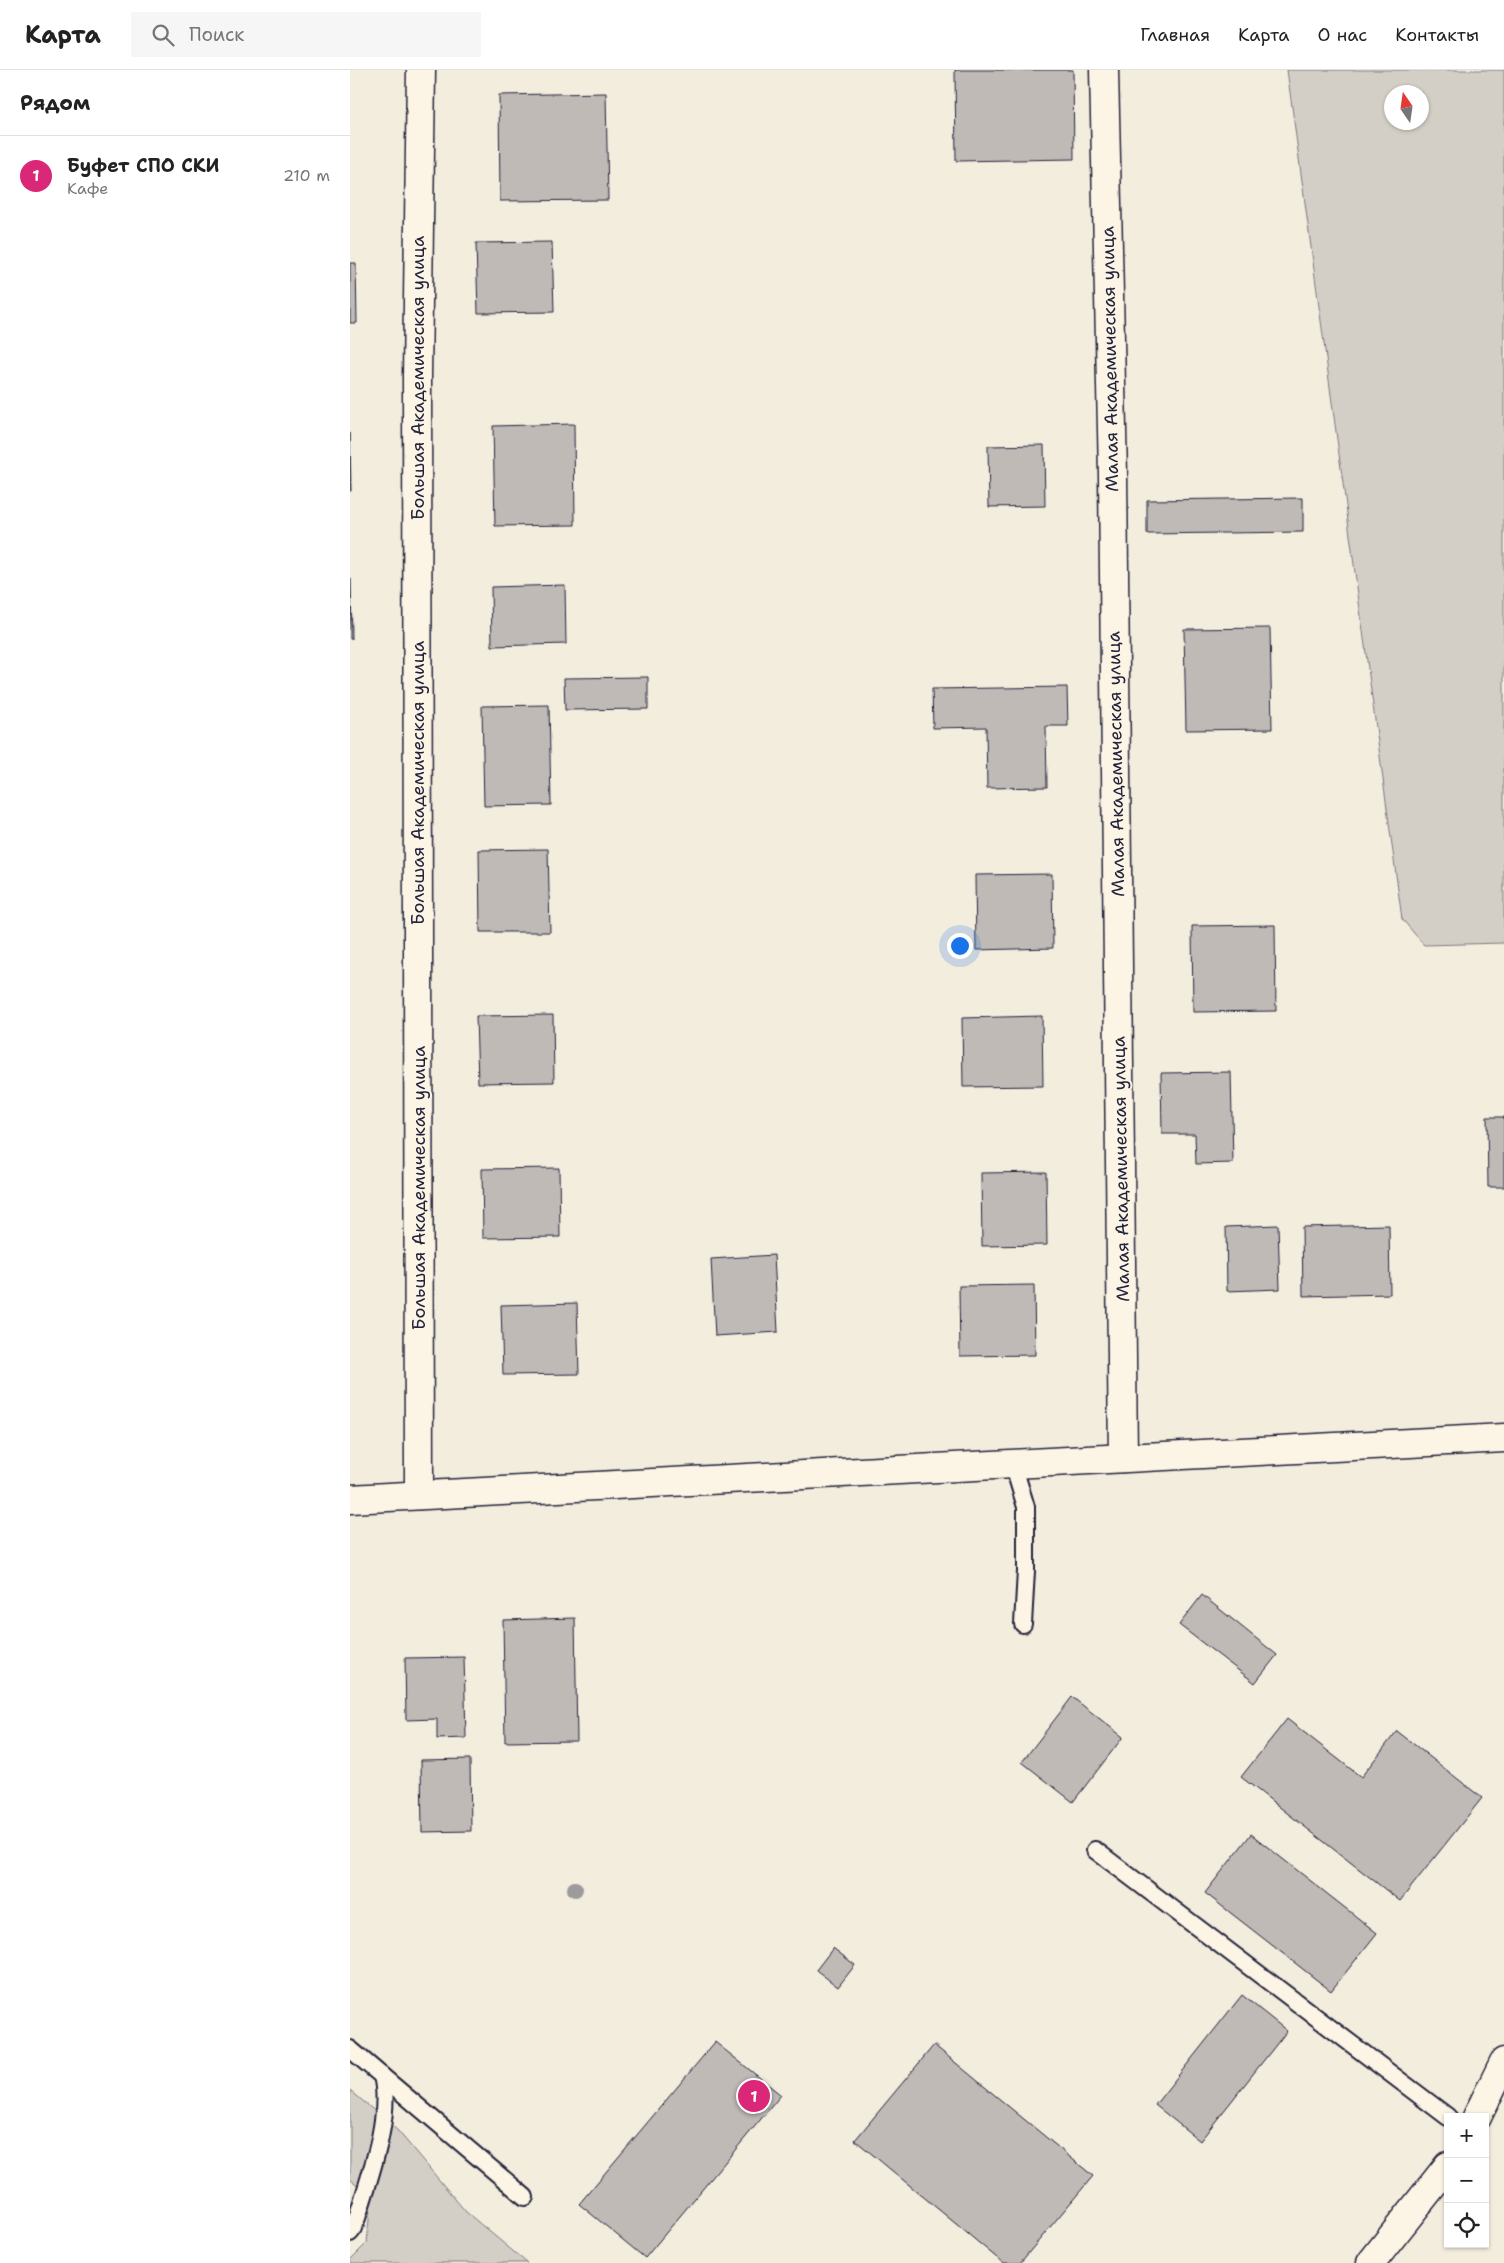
<!DOCTYPE html>
<html lang="ru">
<meta charset="utf-8">
<style>
:root{--surface:#fff;--page:#f6f6f6;--text:#222;--muted:#767676;--line:#e0e0e0;--accent:#db2777}
body{margin:0;font-family:"Shantell Sans",sans-serif;background:var(--page);color:var(--text)}
.controls{position:absolute;right:15px;bottom:15px;display:grid;overflow:hidden;border-radius:0px;box-shadow:0 1px 4px #0004}
.controls button{width:45px;height:45px;display:grid;place-items:center;padding:0;border:0;border-bottom:1px solid var(--line);background:var(--surface);color:var(--text);font:25px sans-serif}
.compass{position:absolute;left:1034px;top:15px;width:45px;height:45px;border-radius:50%;background:var(--surface);box-shadow:0 1px 4px #0004;rotate:347deg}
.you{position:absolute;left:609px;top:875px;width:18px;height:18px;margin:-12px;border:4px solid #fff;border-radius:50%;background:#1a73e8;box-shadow:0 0 0 8px #1a73e833}
.badge{display:grid;place-items:center;width:32px;height:32px;border-radius:50%;background:var(--accent);color:#fff;font-size:16px;font-weight:700}
.pin{position:absolute;translate:-50% -50%;border:2px solid #fff;box-shadow:0 1px 5px #0006}
.list{margin:0;padding:0;list-style:none}
h2{display:flex;justify-content:space-between;align-items:center;height:65px;margin:0;padding:0 20px;font-size:21px}
h2 small{font-size:16px;font-weight:400;color:var(--muted)}
.list li{display:grid;grid-template-columns:32px 1fr auto;gap:15px;align-items:center;box-sizing:border-box;height:80px;padding:0 20px;border-top:1px solid var(--line)}
.list b{display:block;font-size:19px;white-space:nowrap}
.list p{margin:0;font-size:16px;white-space:nowrap;color:var(--muted)}
.list em{font-size:16px;font-style:normal;color:var(--muted)}
.icon{flex:none;width:28px;height:28px;fill:none;stroke:currentColor;stroke-width:2;stroke-linecap:round;stroke-linejoin:round}
.map{position:relative;flex:none;width:1154px;height:2193px;overflow:hidden}
header{display:flex;align-items:center;gap:30px;box-sizing:border-box;height:70px;padding:0 25px;background:var(--surface);border-bottom:1px solid var(--line)}
header strong{font-size:24px}
nav{display:flex;gap:28px;margin-inline-start:auto;font-size:18px}
.search{width:350px;height:45px;background:var(--page);display:flex;align-items:center;gap:12px;box-sizing:border-box;padding:0 18px;border-radius:0px;color:var(--muted);font-size:19px}
main{display:flex}
aside{flex:1;background:var(--surface)}
.map>svg:first-child{display:block}
.green{fill:#d4cfc6;stroke:#7b7880;fill-rule:evenodd}
.building{fill:#bfbab6;stroke:#22223b}
.lines{fill:none;stroke-linecap:round;stroke-linejoin:round}
.service-casing{stroke:#22223b;stroke-width:20}
.minor-casing{stroke:#22223b;stroke-width:31}
.service{stroke:#fcf5e5;stroke-width:16}
.minor{stroke:#fcf5e5;stroke-width:28}
.tree{fill:#9d9a9b}
.labels{text-anchor:middle;stroke-width:4;stroke-linejoin:round;paint-order:stroke}
.street-label{font-size:18px;fill:#22223b;stroke:#fcf5e5}
</style>
<header>
<strong>Карта</strong>
<div class="search"><svg class="icon" aria-label="search" viewBox="0 0 24 24"><circle cx="10" cy="10" r="6"/><path d="M15 15l6 6"/></svg>Поиск</div>
<nav><a>Главная</a><a>Карта</a><a>О нас</a><a>Контакты</a></nav>
</header>
<main>
<aside>
<h2>Рядом<small></small></h2>
<ul class="list">
<li><span class="badge">1</span><div><b>Буфет СПО СКИ</b><p>Кафе</p></div><em>210 m</em></li>
</ul>
</aside>
<div class="map">
<svg width="1154" height="2193" viewBox="0 0 1154 2193">
<rect width="100%" height="100%" fill="#f3edde"/>
<filter id="ink" filterUnits="userSpaceOnUse"><feTurbulence type="fractalNoise" baseFrequency=".02" numOctaves="2"/><feDisplacementMap in="SourceGraphic" scale="10" xChannelSelector="R" yChannelSelector="G"/><feConvolveMatrix kernelMatrix="1 2 1 2 8 2 1 2 1" color-interpolation-filters="sRGB"/></filter>
<g filter="url(#ink)">
<!-- green -->
<g class="green">
<path d="M937 0H1154V873L1074 875 1052 849ZM1042 22H1072V52H1042Z"/>
<polygon points="0,2020 48,2061 116,2142 177,2193 0,2193 0,2190 17,2173 21,2126 0,2109"/>
</g>
<!-- building -->
<g class="building">
<polygon points="605,0 723,0 724,89 606,91"/>
<polygon points="256,23 258,130 150,131 149,25"/>
<polygon points="202,172 204,242 128,243 126,173"/>
<polygon points="0,193 6,193 7,253 0,253"/>
<polygon points="224,354 225,455 145,456 143,356"/>
<polygon points="0,363 1,421 0,421"/>
<polygon points="694,375 695,436 639,437 638,376"/>
<polygon points="953,428 953,462 797,464 797,430"/>
<polygon points="0,508 1,508 2,569 0,569"/>
<polygon points="215,515 216,574 142,576 141,517"/>
<polygon points="920,558 922,659 836,660 834,559"/>
<polygon points="298,607 298,639 215,640 214,608"/>
<polygon points="717,617 718,656 696,656 697,717 637,718 636,657 583,658 582,619"/>
<polygon points="199,635 201,735 134,736 132,636"/>
<polygon points="198,779 200,862 130,862 129,780"/>
<polygon points="702,804 703,878 626,880 625,805"/>
<polygon points="925,855 926,941 843,942 842,856"/>
<polygon points="203,945 204,1012 128,1013 126,946"/>
<polygon points="692,946 693,1016 613,1017 612,948"/>
<polygon points="881,1002 883,1093 846,1094 845,1064 812,1064 811,1003"/>
<polygon points="1137,1047 1154,1047 1154,1117 1138,1117"/>
<polygon points="209,1098 210,1167 133,1168 132,1099"/>
<polygon points="696,1102 697,1175 632,1176 631,1103"/>
<polygon points="928,1155 930,1219 877,1221 876,1157"/>
<polygon points="1039,1155 1040,1224 953,1226 952,1157"/>
<polygon points="424,1185 428,1262 365,1266 361,1189"/>
<polygon points="684,1215 685,1285 610,1286 609,1216"/>
<polygon points="227,1233 229,1304 153,1305 151,1235"/>
<polygon points="852,1525 927,1585 905,1613 829,1555"/>
<polygon points="225,1548 227,1671 155,1672 153,1550"/>
<polygon points="114,1587 116,1668 87,1669 87,1649 56,1650 55,1588"/>
<polygon points="722,1627 773,1667 723,1732 672,1692"/>
<polygon points="937,1649 1011,1707 1047,1661 1132,1728 1050,1831 891,1707"/>
<polygon points="120,1689 121,1761 72,1762 71,1690"/>
<polygon points="901,1764 1027,1863 981,1921 855,1823"/>
<polygon points="483,1878 505,1895 488,1917 466,1900"/>
<polygon points="892,1925 937,1961 850,2071 805,2035"/>
<polygon points="365,1972 431,2025 295,2188 229,2134"/>
<polygon points="584,1975 743,2106 670,2193 653,2193 505,2070"/>
</g>
<g class="lines">
<defs>
<g id="service">
<polyline points="663,1394 676,1437 676,1501 673,1554"/>
<polyline points="745,1780 1098,2047"/>
<polyline points="0,1979 175,2127"/>
<path d="M0 2163 4 2158C16 2116 43 2049 32 2006"/>
</g>
<g id="minor">
<polyline points="754,0 763,405 773,1388"/>
<polyline points="69,1425 67,307 71,0"/>
<polyline points="0,1429 1154,1368"/>
<polyline points="1127,2047 1154,1992"/>
<polyline points="1021,2193 1098,2096"/>
</g>
</defs>
<!-- service casing -->
<use href="#service" class="service-casing"/>
<!-- minor casing -->
<use href="#minor" class="minor-casing"/>
<!-- service -->
<use href="#service" class="service"/>
<!-- minor -->
<use href="#minor" class="minor"/>
</g>
<!-- trees -->
<circle class="tree" cx="225" cy="1819" r="8"/>
</g>
<g class="labels">
<!-- street labels -->
<g class="street-label">
<text transform="translate(760 289) rotate(-91)" y="6">Малая Академическая улица</text>
<text transform="translate(68 308) rotate(-90)" y="6">Большая Академическая улица</text>
<text transform="translate(766 694) rotate(-91)" y="6">Малая Академическая улица</text>
<text transform="translate(68 713) rotate(-90)" y="6">Большая Академическая улица</text>
<text transform="translate(771 1099) rotate(-91)" y="6">Малая Академическая улица</text>
<text transform="translate(69 1118) rotate(-90)" y="6">Большая Академическая улица</text>
</g>
</g>
</svg>
<div class="controls">
<button>+</button>
<button>−</button>
<button><svg class="icon" aria-label="locate" viewBox="0 0 24 24"><circle cx="12" cy="12" r="6"/><path d="M12 2v4M12 18v4M2 12h4M18 12h4"/></svg></button>
</div>
<svg class="compass" viewBox="-18 -18 36 36"><path d="M0-13l5 13h-10z" fill="#e53935"/><path d="M0 13l5-13h-10z" fill="#767676"/></svg>
<div class="you"></div>
<div class="pin badge" style="left:404px;top:2026px">1</div>
</div>
</main>
